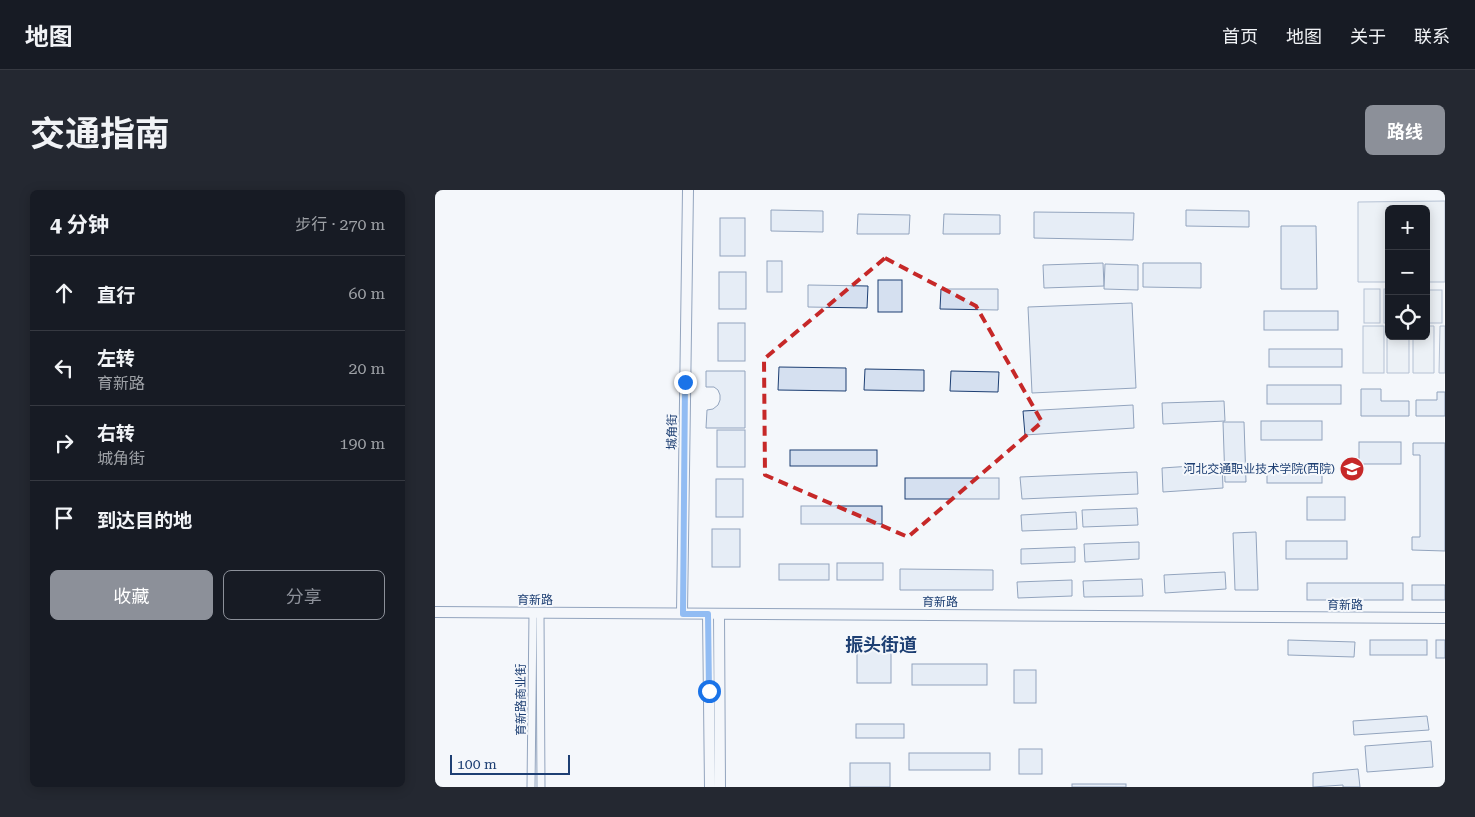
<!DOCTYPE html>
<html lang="zh">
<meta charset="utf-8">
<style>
:root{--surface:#171b24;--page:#242831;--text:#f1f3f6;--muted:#9ea1a6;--line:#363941;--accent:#8c9099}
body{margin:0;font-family:"Roboto Serif","Noto Sans SC",serif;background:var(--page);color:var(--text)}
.controls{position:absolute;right:15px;top:15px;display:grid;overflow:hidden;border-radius:8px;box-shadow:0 2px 12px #0003}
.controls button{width:45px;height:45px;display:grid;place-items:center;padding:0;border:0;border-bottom:1px solid var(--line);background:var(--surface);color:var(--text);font:25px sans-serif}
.scale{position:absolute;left:15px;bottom:12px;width:120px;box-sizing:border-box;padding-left:5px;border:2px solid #1d3f73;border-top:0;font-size:14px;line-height:18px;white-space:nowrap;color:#1d3f73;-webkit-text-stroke:4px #f4f7fb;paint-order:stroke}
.stop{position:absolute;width:15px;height:15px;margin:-11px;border:4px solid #1a73e8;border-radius:50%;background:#fff}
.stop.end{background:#1a73e8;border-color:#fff;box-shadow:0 1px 5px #0008}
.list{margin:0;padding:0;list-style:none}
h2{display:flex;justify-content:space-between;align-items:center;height:65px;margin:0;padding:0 20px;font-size:21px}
h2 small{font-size:16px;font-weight:400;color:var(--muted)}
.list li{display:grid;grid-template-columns:32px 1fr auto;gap:15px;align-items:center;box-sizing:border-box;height:75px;padding:0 20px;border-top:1px solid var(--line)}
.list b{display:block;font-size:19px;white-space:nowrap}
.list p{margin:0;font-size:16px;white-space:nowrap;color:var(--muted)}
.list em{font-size:16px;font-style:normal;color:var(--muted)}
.actions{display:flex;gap:10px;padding:15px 20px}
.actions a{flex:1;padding:11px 0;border:1px solid var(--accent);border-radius:8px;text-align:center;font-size:18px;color:var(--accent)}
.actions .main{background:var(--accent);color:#fff}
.icon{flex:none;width:28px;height:28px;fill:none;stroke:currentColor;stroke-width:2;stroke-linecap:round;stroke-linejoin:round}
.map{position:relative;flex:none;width:1010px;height:597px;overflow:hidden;border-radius:8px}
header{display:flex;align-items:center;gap:30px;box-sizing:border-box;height:70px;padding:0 25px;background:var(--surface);border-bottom:1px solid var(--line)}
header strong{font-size:24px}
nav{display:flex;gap:28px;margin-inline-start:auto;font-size:18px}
.intro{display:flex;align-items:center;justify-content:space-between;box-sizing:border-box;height:120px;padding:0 30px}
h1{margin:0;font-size:35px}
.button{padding:12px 22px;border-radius:8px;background:var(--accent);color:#fff;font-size:18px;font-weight:700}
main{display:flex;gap:30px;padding:0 30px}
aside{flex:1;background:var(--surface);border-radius:8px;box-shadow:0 2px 12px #0003}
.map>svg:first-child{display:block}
.grass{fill:#e3e9f0;stroke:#687fa3}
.building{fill:#d5e0f0;stroke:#1d3f73}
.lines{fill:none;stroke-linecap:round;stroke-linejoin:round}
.street-casing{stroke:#1d3f73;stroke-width:9}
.secondary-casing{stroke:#1d3f73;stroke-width:12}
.street{stroke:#f4f7fb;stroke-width:7}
.secondary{stroke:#f4f7fb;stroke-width:10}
.route{stroke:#1a73e8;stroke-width:6}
.marked{fill:none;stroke:#c62828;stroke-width:4;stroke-dasharray:10 6;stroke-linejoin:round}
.labels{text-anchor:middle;stroke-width:4;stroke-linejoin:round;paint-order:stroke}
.street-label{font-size:12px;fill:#1d3f73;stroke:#f4f7fb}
.poi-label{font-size:12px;fill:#1d3f73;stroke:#f4f7fb;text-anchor:end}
.district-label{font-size:18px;font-weight:bold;fill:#1d3f73;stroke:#f4f7fb}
</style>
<header>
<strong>地图</strong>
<nav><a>首页</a><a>地图</a><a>关于</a><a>联系</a></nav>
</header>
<div class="intro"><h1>交通指南</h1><a class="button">路线</a></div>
<main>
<aside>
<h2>4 分钟<small>步行 · 270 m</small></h2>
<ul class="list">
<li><svg class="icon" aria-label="ahead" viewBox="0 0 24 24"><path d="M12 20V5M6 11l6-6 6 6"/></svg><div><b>直行</b></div><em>60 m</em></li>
<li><svg class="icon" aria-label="left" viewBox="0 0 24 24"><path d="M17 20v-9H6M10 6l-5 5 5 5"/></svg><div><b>左转</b><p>育新路</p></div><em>20 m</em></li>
<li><svg class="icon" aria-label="right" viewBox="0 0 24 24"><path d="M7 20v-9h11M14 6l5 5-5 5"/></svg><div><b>右转</b><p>城角街</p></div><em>190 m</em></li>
<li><svg class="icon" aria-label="arrive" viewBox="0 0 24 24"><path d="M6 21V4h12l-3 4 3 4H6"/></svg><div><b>到达目的地</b></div></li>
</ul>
<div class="actions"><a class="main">收藏</a><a>分享</a></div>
</aside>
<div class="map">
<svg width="1010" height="597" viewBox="0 0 1010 597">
<rect width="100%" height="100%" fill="#f4f7fb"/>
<!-- grass -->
<g class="grass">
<polygon points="1010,11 1010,92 991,92 991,19 954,19 954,92 923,92 923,12"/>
<rect x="929" y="99" width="16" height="34"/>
<rect x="949" y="99" width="5" height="34"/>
<rect x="991" y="100" width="16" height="33"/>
<rect x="928" y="136" width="21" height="47"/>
<polygon points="952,136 954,136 954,146 974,146 974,183 952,183"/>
<polygon points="991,136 999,136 999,183 978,183 978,146 991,146"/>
<polygon points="1005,136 1010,136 1010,183 1004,183"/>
</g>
<!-- building -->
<g class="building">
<polygon points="336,20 388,21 388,42 336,41"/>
<polygon points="751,20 814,21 814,37 751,36"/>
<polygon points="599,22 699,23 698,50 599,48"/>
<polygon points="423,24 475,25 474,44 422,44"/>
<polygon points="509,24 565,25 565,44 508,44"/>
<rect x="285" y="28" width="25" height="38"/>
<polygon points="846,36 881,36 882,99 846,99"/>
<rect x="332" y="71" width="15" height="31"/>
<polygon points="668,73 669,96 609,98 608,75"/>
<polygon points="708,73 766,73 766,98 708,97"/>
<polygon points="670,74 703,75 703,100 669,99"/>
<rect x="284" y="82" width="27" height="37"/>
<rect x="443" y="90" width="24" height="32"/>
<polygon points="373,95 433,96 432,118 373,117"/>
<polygon points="506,99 563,99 563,120 505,119"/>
<polygon points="697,113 701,198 597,203 593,117"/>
<rect x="829" y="121" width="74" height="19"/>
<rect x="283" y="133" width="27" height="38"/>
<rect x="834" y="159" width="73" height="18"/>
<polygon points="344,177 411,178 411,201 343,200"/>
<polygon points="430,179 489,180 489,201 429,200"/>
<polygon points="271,181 310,181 310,238 271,238 272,220 278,219 283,215 285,210 285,205 283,200 279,197 271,197"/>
<polygon points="516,181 564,182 563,202 515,201"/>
<rect x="832" y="195" width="74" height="19"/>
<polygon points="926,199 946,199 946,211 974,211 974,226 926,226"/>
<polygon points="1002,202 1010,202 1010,226 981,226 981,210 1002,210"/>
<polygon points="789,211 790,231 728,234 727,213"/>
<polygon points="698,215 699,238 590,245 588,221"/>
<rect x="826" y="231" width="61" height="19"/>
<polygon points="788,232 809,232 811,292 790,292"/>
<rect x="282" y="240" width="28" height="37"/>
<rect x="924" y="252" width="42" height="22"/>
<polygon points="978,253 1010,253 1010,361 977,360 977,347 985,347 985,265 978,265"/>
<rect x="355" y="260" width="87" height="16"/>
<polygon points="787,274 788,298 728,302 727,278"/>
<rect x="832" y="275" width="55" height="18"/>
<polygon points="702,282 703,304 587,309 585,287"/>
<rect x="470" y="288" width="94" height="21"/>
<rect x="281" y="289" width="27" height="38"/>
<rect x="872" y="307" width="38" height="23"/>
<rect x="366" y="316" width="81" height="18"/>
<polygon points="702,318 703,335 648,337 647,320"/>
<polygon points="641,322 642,339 587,341 586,325"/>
<rect x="277" y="339" width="28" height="38"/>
<polygon points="821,342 823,400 800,400 798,343"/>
<rect x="851" y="351" width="61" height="18"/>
<polygon points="704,352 704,369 650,372 649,354"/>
<polygon points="640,357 640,372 586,374 586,359"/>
<rect x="402" y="373" width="46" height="17"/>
<rect x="344" y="374" width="50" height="16"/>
<polygon points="465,379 558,380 558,400 465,400"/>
<polygon points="790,382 791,399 730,403 729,385"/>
<polygon points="707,389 708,406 649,407 648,391"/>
<polygon points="637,390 637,406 583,408 582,392"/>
<rect x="872" y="393" width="96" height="17"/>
<rect x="977" y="395" width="33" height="15"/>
<polygon points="853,450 920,452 919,467 853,465"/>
<rect x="935" y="450" width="57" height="15"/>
<rect x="1001" y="450" width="9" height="18"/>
<rect x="422" y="453" width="34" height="40"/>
<rect x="477" y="474" width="75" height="21"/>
<rect x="579" y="480" width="22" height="33"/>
<polygon points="992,526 994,540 919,545 918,531"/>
<rect x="421" y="534" width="48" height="14"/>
<polygon points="996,551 998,577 932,582 930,556"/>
<rect x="584" y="559" width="23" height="25"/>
<rect x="474" y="563" width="81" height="17"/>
<rect x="415" y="573" width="40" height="24"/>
<polygon points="923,579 925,597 908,597 908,595 878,597 878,583"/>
<rect x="637" y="594" width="54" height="3"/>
</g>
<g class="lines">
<defs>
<g id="street">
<polyline points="105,423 106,597"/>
<polyline points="96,597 98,423"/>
</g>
<g id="secondary">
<polyline points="0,422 1010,428"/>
<polyline points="247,423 253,0"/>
<polyline points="273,424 275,597"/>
<polyline points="284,424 285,597"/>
</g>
</defs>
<!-- street casing -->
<use href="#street" class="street-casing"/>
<!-- secondary casing -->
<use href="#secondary" class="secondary-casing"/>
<!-- street -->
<use href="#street" class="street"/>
<!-- secondary -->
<use href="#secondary" class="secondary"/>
</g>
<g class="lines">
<!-- route -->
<polyline class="route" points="250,192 248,424 273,424 274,501"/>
</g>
<!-- marked area -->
<path d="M0 0H1010V597H0ZM450 68 541 116 607 232 473 347 330 285 329 169Z" fill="#f4f7fb" fill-opacity=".55" fill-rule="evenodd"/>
<path class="marked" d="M450 68 541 116 607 232 473 347 330 285 329 169Z"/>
<!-- icons -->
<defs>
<symbol id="university-disc" viewBox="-11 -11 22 22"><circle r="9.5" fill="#c62828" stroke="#f4f7fb"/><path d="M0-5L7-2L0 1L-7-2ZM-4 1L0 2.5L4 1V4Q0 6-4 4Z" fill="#fff"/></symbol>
</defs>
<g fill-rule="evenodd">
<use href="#university-disc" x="903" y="265" width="28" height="28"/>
</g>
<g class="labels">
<!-- street labels -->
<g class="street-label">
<text transform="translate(237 242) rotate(-89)" y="4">城角街</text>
<text x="100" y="414">育新路</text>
<text x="505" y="416">育新路</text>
<text x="910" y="419">育新路</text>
<text transform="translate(86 510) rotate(-90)" y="4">育新路商业街</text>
</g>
<!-- poi labels -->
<g class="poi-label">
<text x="900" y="283">河北交通职业技术学院(西院)</text>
</g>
<!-- district labels -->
<g class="district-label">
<text x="446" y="461">振头街道</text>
</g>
</g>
</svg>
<div class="controls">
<button>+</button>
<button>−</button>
<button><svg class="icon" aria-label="locate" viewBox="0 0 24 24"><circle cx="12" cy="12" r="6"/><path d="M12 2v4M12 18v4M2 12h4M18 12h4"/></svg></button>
</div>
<div class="scale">100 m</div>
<div class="stop" style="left:274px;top:501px"></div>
<div class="stop end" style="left:250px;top:192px"></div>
</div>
</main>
